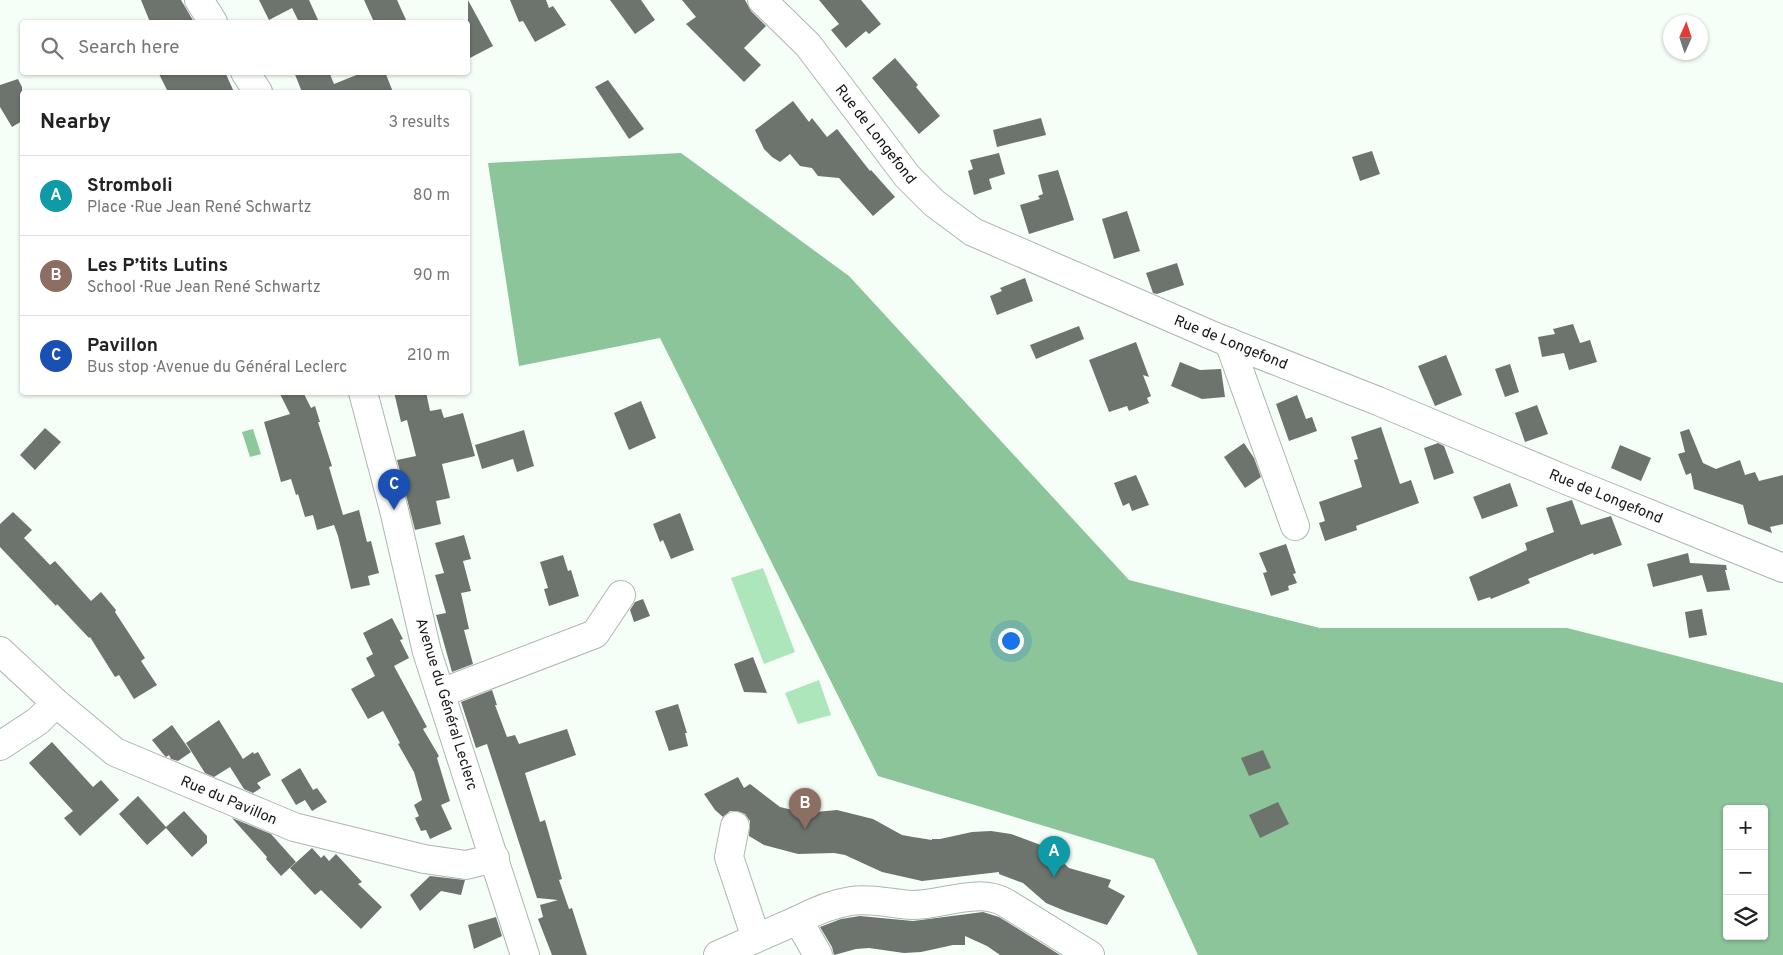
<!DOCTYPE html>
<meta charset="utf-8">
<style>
:root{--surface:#fff;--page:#f6f6f6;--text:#222;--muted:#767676;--line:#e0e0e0;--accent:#7139af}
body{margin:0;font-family:Overpass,sans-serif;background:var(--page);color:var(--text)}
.controls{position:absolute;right:15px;bottom:15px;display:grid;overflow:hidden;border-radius:5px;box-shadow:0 1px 4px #0004}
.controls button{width:45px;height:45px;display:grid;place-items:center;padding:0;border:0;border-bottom:1px solid var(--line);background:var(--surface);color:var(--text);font:25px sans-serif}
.compass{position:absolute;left:1663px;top:15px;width:45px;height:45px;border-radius:50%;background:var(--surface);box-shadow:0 1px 4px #0004;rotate:3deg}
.you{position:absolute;left:1010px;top:640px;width:18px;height:18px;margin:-12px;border:4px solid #fff;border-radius:50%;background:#1a73e8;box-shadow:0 0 0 8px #1a73e833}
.badge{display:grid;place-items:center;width:32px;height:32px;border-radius:50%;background:var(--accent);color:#fff;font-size:16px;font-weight:700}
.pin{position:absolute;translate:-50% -41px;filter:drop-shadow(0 1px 2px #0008)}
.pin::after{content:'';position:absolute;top:26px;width:18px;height:15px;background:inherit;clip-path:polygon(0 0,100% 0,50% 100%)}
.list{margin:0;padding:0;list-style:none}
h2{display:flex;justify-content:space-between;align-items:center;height:65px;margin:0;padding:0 20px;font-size:21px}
h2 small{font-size:16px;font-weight:400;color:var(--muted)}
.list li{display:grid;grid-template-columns:32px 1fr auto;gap:15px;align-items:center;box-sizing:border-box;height:80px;padding:0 20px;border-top:1px solid var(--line)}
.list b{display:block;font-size:19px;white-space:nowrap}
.list p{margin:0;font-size:16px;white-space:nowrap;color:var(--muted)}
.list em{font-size:16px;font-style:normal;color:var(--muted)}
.icon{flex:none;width:28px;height:28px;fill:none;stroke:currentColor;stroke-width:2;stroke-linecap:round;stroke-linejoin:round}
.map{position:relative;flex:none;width:1783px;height:955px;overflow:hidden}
.search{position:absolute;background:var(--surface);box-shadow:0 1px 4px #0004;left:20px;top:20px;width:450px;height:55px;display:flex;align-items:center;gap:12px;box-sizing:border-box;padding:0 18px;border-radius:5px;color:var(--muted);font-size:19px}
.panel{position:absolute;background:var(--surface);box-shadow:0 1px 4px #0004;left:20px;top:90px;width:450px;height:305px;border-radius:5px}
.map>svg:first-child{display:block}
.green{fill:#aee6bc}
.forest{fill:#8bc599;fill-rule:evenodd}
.water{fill:#8dc89c}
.building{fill:#6c746d}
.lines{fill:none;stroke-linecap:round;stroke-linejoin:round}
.minor-casing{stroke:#adb6af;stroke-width:30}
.major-casing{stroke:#adb6af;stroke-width:30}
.minor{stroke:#fff;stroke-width:28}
.major{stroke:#fff;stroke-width:28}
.labels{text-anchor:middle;stroke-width:4;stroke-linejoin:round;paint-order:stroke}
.street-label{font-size:15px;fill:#151816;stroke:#fff}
</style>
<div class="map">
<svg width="1783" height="955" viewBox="0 0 1783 955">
<rect width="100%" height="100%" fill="#f5fef7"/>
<!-- green -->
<g class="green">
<polygon points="763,568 795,652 764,664 731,578"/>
<polygon points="819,680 831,715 798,724 785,693"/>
</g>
<!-- forest -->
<path class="forest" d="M681 153 849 276 1129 580 1320 628H1567L1783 683V955H1198L1154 859 878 776 660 338 519 366 488 163ZM1727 809H1764V936H1727Z"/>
<!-- water -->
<polygon class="water" points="253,429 261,454 250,457 242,432"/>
<!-- building -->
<g class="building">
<polygon points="141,0 181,0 194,22 150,22"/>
<polygon points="259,0 309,0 319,22 299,22 292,8 269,20"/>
<polygon points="364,0 397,0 407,22 374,22"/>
<polygon points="468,0 493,46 468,59"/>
<polygon points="510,0 546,0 549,8 553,6 566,25 535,42 523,21 519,22"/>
<polygon points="610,0 641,0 655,20 635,34"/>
<polygon points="682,0 745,0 751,11 766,26 744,48 761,65 744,82 686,24 696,17"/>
<polygon points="819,0 861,0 881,24 869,34 866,31 846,48 831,30 839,24"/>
<polygon points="895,58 918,85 916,87 940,116 919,134 872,78"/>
<polygon points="158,72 225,72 234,92 168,92"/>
<polygon points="294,72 329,72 334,84 364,72 385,72 393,92 302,92"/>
<polygon points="18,79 22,87 22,121 12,127 0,107 0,85"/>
<polygon points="608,80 644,129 629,139 595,87"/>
<polygon points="793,101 809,122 812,118 827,137 837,129 870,171 871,170 895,197 873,216 839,178 818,176 812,168 800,166 790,154 780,162 772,157 764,149 755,130"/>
<polygon points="1041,118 1046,135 997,147 993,130"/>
<polygon points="1372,151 1380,174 1360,181 1352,157"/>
<polygon points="999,153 1005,174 989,179 992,189 974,195 968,171 973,169 970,160"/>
<polygon points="1058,170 1074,220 1029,234 1020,205 1040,199 1038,196 1043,194 1038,175"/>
<polygon points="1127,211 1140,251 1114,259 1102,219"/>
<polygon points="1177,263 1184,285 1157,294 1153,293 1146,273"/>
<polygon points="1025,278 1033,301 997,315 990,296 1002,291 1000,288"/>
<polygon points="1573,324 1580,343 1590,340 1597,362 1569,370 1564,353 1542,357 1538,337 1555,334 1553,329"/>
<polygon points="1079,326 1084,339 1036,359 1030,345"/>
<polygon points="1136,342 1149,377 1143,375 1151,396 1147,398 1149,403 1129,411 1127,406 1109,412 1089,360"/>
<polygon points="1446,355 1462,395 1435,406 1418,366"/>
<polygon points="1180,362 1200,370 1221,369 1225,397 1202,399 1171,386"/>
<polygon points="1510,364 1519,392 1505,397 1495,369"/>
<polygon points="279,392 303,392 311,408 315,406 320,422 318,422 332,466 329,467 343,515 359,510 367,542 371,541 379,573 368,576 370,585 351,589 338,536 334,525 317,530 313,515 305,517 298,494 296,495 291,479 281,482 264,422 290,414"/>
<polygon points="394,392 426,392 430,411 441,409 444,418 463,413 475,456 442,464 450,498 436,501 441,524 415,530 397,460 416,456 407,420 401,422"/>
<polygon points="1297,395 1306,419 1312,417 1317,431 1289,441 1276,404"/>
<polygon points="641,401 656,438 629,450 614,413"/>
<polygon points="1537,405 1548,434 1525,442 1515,413"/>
<polygon points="1381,427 1400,484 1411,480 1419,503 1356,526 1357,530 1325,541 1319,523 1325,521 1319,502 1362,487 1354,460 1358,459 1351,437"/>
<polygon points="45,428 61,442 35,470 20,455"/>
<polygon points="1689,429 1703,463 1716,469 1740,460 1745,475 1755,472 1759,481 1783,475 1783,524 1770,527 1772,533 1748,524 1743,505 1694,489 1691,473 1686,475 1678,454 1685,452 1680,432"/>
<polygon points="524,430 534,466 517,472 513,459 482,469 475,445"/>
<polygon points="1244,443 1254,458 1261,477 1245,488 1224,457"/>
<polygon points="1438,443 1444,446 1454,473 1434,480 1424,448"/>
<polygon points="1620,445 1651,458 1641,481 1611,468"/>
<polygon points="1136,475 1149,505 1132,511 1129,503 1123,506 1114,483"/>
<polygon points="1510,483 1518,506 1482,519 1473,497"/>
<polygon points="1572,500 1581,525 1611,516 1622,545 1594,555 1593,553 1528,579 1530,583 1491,599 1490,597 1478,601 1469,577 1527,550 1525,543 1554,532 1546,508"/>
<polygon points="13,512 32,530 24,538 50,565 55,561 91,601 101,592 116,610 115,612 145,658 141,661 157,685 134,699 119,675 115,677 90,637 89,638 57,604 56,606 0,547 0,524"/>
<polygon points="680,513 694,550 671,559 663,540 660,542 653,524"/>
<polygon points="464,535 471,559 463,561 471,591 461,593 469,629 464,630 473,664 452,672 436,615 446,613 435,575 444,573 435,543"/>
<polygon points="1286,544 1296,573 1293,574 1297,583 1288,586 1289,590 1271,596 1263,573 1267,572 1259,553"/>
<polygon points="1688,553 1690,563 1726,565 1727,570 1725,570 1730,590 1707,592 1702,575 1653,587 1647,564"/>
<polygon points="563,555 568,571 571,570 579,596 549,606 544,589 548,588 540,562"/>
<polygon points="643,599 650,616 634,622 630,610 635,602"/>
<polygon points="1702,609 1707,635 1689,638 1685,612"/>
<polygon points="392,618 403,639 400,640 409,658 394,666 427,727 423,729 439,756 437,758 450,801 441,805 452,829 430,839 426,830 421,831 415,818 419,816 414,805 422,800 414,772 398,744 400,743 383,711 368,719 351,689 375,676 366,658 373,654 363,633"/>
<polygon points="753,657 767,693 744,692 734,664"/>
<polygon points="492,690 497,705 495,705 507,737 515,735 519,744 567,729 576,755 525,773 540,822 545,820 562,879 559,880 569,909 572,908 587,955 552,955 538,919 543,917 540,905 558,900 537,898 487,744 476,748 461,702"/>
<polygon points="678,704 687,733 685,733 688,746 669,751 655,711"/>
<polygon points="219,720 243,759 253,752 254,754 258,752 271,775 257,783 261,788 253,793 244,789 230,767 214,777 205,773 186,743"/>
<polygon points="172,725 191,752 178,761 171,759 169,755 166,757 164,755 152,740"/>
<polygon points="52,742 93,787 101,780 119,800 80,836 64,818 73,811 29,763"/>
<polygon points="1263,750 1271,768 1249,776 1241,758"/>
<polygon points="300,768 313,790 317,788 327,802 312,811 305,800 296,805 281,780"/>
<polygon points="738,777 744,788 750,784 780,807 805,813 837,810 873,819 902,835 913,837 932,840 932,839 940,839 972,832 991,831 1011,834 1046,847 1069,868 1111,880 1108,887 1125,896 1107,925 1065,911 1046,903 1023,883 999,874 999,872 922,881 882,872 845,855 834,853 798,854 764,845 749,836 750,821 745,814 737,811 730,811 723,817 715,810 704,794"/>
<polygon points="138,796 166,827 184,811 207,836 207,843 192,857 166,828 147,845 119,814"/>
<polygon points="1278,802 1289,824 1260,838 1249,815"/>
<polygon points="232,818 271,834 296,862 281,876 266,859 267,857"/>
<polygon points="312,848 321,858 324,855 329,861 336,854 362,882 358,884 382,907 361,929 321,890 315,895 290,868"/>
<polygon points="430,876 465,880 461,895 441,891 420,911 410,895"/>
<polygon points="983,912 999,917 1060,955 1000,955 987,946 965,936 965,945 953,945 921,952 904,953 869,948 856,949 834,955 832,947 820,927 841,919 860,916 913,921"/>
<polygon points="496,917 502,936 474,949 468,925"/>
</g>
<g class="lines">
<defs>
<g id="minor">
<polyline points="762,0 808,45 907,176 934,203 973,232 1218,338 1378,401 1566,480 1783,568"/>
<polyline points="1229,342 1295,526"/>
<polyline points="0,651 56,703 115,752 294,827 424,859 466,865 495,858"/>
<polyline points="441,693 595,634 621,595"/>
<polyline points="0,746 38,721 56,703"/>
<polyline points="735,826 729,857 756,938"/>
<path d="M798 920C815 911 832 904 851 901 872 898 892 904 912 905 943 905 978 887 1006 903L1090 955"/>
<polyline points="718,955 798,920 818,955"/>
</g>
<g id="major">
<polyline points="199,0 213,22"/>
<polyline points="245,72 258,92"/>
<polyline points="363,392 394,510 427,652 525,955"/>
</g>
</defs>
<!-- minor casing -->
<use href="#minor" class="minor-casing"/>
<!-- major casing -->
<use href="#major" class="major-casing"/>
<!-- minor -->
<use href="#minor" class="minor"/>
<!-- major -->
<use href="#major" class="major"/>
</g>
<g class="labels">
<!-- street labels -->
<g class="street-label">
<text transform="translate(876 134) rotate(52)" y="5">Rue de Longefond</text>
<text transform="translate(1231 342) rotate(22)" y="5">Rue de Longefond</text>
<text transform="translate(1606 496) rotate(22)" y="5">Rue de Longefond</text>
<text transform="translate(447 704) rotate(73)" y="5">Avenue du Général Leclerc</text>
<text transform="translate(229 800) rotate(23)" y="5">Rue du Pavillon</text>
</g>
</g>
</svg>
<div class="controls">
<button>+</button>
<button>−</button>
<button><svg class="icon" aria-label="layers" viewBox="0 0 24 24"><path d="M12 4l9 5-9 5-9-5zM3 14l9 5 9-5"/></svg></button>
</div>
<svg class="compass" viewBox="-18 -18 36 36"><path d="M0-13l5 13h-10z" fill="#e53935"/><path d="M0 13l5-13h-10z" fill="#767676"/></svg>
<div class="you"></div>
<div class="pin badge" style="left:1054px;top:877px;background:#0f9aa8">A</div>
<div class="pin badge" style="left:805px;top:829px;background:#8d6e63">B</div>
<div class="pin badge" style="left:394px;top:510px;background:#1a4fb4">C</div>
<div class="search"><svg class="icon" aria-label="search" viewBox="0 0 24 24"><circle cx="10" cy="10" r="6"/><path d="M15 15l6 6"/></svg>Search here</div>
<section class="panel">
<h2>Nearby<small>3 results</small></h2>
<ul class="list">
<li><span class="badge" style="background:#0f9aa8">A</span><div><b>Stromboli</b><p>Place · Rue Jean René Schwartz</p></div><em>80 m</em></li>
<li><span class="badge" style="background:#8d6e63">B</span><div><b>Les P’tits Lutins</b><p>School · Rue Jean René Schwartz</p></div><em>90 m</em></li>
<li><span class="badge" style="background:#1a4fb4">C</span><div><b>Pavillon</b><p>Bus stop · Avenue du Général Leclerc</p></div><em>210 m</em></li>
</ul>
</section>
</div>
